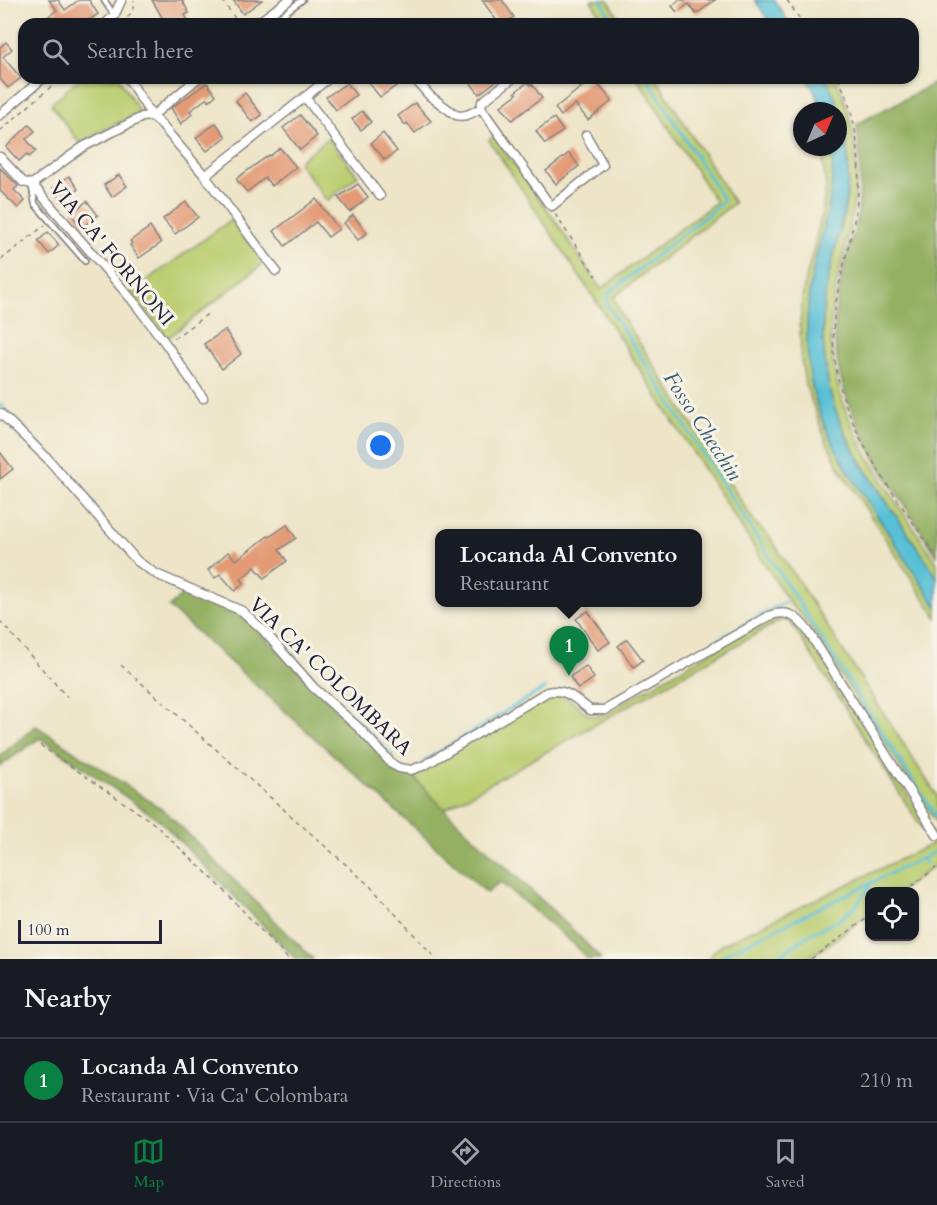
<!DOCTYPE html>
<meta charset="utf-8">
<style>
:root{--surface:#171b24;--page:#20242c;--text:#f1f3f6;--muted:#9ea1a6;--line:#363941;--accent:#0b8043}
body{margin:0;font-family:Cardo,serif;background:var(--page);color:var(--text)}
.controls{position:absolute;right:18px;bottom:18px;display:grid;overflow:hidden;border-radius:12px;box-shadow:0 2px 4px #0004}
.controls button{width:54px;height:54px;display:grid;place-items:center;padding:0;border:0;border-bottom:2px solid var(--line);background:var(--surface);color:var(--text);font:30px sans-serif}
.compass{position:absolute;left:793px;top:102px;width:54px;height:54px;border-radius:50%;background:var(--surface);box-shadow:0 2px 4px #0004;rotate:44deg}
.scale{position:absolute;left:18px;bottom:15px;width:144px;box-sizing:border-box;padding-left:6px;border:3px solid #22223b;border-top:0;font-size:16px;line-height:21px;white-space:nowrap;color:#22223b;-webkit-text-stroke:4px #f7f3e8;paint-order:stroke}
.you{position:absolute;left:381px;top:446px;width:21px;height:21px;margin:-15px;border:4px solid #fff;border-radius:50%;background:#1a73e8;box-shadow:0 0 0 9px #1a73e833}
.badge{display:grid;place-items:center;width:39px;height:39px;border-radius:50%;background:var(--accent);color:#fff;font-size:20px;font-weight:700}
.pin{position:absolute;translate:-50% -50px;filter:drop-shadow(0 2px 3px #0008)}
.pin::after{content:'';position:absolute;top:32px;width:21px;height:18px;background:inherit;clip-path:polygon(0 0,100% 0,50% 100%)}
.popup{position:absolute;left:435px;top:529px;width:267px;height:78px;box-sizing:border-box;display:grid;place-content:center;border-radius:12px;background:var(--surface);filter:drop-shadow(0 2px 4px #0005);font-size:20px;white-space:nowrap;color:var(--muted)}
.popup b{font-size:22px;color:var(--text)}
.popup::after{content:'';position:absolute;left:50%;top:100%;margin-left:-12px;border:12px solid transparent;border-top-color:var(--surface)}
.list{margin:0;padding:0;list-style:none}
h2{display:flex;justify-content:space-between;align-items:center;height:78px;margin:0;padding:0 24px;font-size:26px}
h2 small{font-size:20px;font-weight:400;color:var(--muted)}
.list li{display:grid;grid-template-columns:39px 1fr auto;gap:18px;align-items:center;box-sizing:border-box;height:84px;padding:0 24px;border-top:2px solid var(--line)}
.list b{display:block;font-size:22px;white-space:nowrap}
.list p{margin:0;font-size:20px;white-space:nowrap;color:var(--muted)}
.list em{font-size:20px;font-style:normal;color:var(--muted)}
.icon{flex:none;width:33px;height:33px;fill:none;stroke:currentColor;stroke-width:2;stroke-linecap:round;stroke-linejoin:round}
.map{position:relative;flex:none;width:937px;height:959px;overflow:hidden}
.search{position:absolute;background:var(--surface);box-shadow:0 2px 4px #0004;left:18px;right:18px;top:18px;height:66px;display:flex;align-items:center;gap:15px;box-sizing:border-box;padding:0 21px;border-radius:18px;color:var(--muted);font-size:22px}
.sheet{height:162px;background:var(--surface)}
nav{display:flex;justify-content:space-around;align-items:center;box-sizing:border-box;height:84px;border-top:2px solid var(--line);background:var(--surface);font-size:16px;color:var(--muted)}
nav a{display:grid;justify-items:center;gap:3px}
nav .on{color:var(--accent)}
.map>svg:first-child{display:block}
.green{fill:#bbce71;stroke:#6e7856;stroke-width:1.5}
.forest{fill:#94b163;stroke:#5b6a4f;stroke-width:1.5}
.water{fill:#59c0d6;stroke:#3e7188;stroke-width:1.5}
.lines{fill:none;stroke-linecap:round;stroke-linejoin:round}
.stream{stroke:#59c0d6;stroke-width:3}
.building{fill:#e39a75}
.lane-casing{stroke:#888482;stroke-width:8}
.street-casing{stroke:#888482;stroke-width:11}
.path{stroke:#888482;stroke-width:1.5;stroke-dasharray:4.5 4.5;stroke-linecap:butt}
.lane{stroke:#fff;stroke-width:4.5}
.street{stroke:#fff;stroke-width:8}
.labels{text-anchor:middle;stroke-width:6;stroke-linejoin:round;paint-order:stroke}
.street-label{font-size:20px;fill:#22223b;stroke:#f7f3e8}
.water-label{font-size:21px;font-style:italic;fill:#355971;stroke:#f7f3e8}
</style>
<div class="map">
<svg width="937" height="959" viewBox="0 0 937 959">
<rect width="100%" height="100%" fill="#f7f3e8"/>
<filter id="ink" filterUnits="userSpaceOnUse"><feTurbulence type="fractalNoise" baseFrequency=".0167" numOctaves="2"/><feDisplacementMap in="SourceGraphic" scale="12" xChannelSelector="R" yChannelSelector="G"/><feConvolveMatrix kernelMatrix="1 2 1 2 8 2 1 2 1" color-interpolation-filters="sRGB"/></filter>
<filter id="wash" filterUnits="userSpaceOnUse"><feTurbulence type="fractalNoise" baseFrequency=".008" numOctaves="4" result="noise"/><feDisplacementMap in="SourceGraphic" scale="24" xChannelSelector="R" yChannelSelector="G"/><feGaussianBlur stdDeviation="1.35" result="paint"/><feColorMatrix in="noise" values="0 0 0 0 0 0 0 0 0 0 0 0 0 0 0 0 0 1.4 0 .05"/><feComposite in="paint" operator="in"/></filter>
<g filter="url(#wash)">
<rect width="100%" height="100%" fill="#eee5c8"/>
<!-- green -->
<g class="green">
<polygon points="591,0 608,0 623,24 605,24"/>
<polygon points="80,78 119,78 140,113 106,129 80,144 51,104"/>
<polygon points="637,78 656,78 734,203 614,297 622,316 756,524 769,536 937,796 937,824 803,617 791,605 592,295 489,140 493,136 552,216 601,289 716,202"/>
<path d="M825 78H835C857 121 861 174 851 220 842 268 826 304 832 354 841 433 895 498 937 563V578C920 552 904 527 887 502 862 464 833 422 827 376 823 349 821 321 825 294 829 269 837 244 843 219 853 173 850 119 825 78Z"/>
<polygon points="328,138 358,176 327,201 298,162"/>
<path d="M821 147H831C839 198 815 245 809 295 806 323 806 354 811 381 820 431 850 474 877 516 897 546 917 577 937 607V618L842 472 826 441 805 383 801 357 800 325 803 292 822 214 826 186Z"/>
<polygon points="231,220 264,263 168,338 131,292"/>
<polygon points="789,616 803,630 937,841 937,864 900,891 870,892 869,914 808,959 708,959 715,950 723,944 932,844 793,626 787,620 779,621 443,810 411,774 542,698 556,693 571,700 587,714 598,717 771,618"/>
</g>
<!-- forest -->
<g class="forest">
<path d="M937 82V556C891 481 824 402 836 308 839 290 842 272 847 254 850 243 855 231 857 219 862 187 860 156 857 124Z"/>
<path d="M187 591 241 614 248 620 399 772 411 774C470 840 541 894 601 959H587L575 945 500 882 487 893 169 607Z"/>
<polygon points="36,726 165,811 313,959 296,959 158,819 40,738 0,766 0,756"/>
</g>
<!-- water -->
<g class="water">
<polygon points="755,0 774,0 790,24 771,24"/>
<path d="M807 78H825C850 119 853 173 842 219 837 245 829 270 825 295 821 321 823 351 827 377 836 437 878 488 911 538 917 548 935 569 937 580 937 588 937 598 937 607 917 577 897 546 877 516 850 474 820 431 811 381 806 354 806 323 809 295 815 245 839 198 831 147H838V111H823L818 98Z"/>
</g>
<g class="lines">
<!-- stream -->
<g class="stream">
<polyline points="601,0 614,24"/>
<polyline points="647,78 723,199 723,202 608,294 607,304 937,818"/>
<polyline points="0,405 27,431"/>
<polyline points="36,440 95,505"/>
<polyline points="280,641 331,697 363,726 392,756"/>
<polyline points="678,662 785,602"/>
<polyline points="617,698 664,670"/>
<polyline points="424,761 545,688"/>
<polyline points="922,859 926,864"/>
<polyline points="720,959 730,951 935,852"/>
<polyline points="769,959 785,952 808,935 839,920 856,906 871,884"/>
</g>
</g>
<g id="blocks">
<!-- building -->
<g class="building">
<polygon points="49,0 58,0 65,10 79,0 89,0 98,14 83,24 38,24 57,10"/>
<polygon points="152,0 182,0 189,13 185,15 190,24 177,24 175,21 166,24"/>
<polygon points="233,0 262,0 243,14"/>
<polygon points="482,0 502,0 514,17 504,24 499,24"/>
<polygon points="679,0 715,0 696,14 689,4 677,12 672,6"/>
<polygon points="6,42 12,49 3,57 21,78 8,88 0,79 0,47"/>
<polygon points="374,78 399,78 402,82 380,97 369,83"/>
<polygon points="467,78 500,78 479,94"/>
<polygon points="593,78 612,101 588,120 575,104 561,116 555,108"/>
<polygon points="528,82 530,85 532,84 542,98 512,120 501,106 517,94 515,92"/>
<polygon points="207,83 216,95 209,101 207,98 190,111 192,114 181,124 171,108"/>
<polygon points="347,83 356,95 336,110 326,97"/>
<polygon points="245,93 262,115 252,122 236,101"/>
<polygon points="415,103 431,121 415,133 407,123 405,125 398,116"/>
<polygon points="362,111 371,122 361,130 352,119"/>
<polygon points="300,115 317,136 300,150 283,128"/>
<polygon points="554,118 563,131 545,144 536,131"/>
<polygon points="216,123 226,137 207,151 196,138"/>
<polygon points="29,125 35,131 26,139 36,151 29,157 27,154 19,161 6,147"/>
<polygon points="383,133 397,151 385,160 371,143"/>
<polygon points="280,148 296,167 272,186 265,178 247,192 236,179 269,155 270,156"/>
<polygon points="569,153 579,166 556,184 546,171"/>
<polygon points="0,168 18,186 14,190 25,201 18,208 0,191"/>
<polygon points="119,175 127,186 112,197 104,185"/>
<polygon points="69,176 78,189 63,201 53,188"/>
<polygon points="358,184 368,197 350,212 338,197"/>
<polygon points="316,199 339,229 328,237 316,222 285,246 274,231"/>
<polygon points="87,201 98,215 81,228 71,214"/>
<polygon points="186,202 198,217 175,234 163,219"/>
<polygon points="353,215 367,233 358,240 344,223"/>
<polygon points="150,227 161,243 139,258 130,245 132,243 130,241"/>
<polygon points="48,232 59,245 49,254 38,241"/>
<polygon points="225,330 241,354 222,369 204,344"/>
<polygon points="0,452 13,469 0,479"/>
<polygon points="287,525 296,538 279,550 287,561 264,578 255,567 241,579 244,583 235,591 220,574 215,578 208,570 228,552 236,560 268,536 269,537"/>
<polygon points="588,611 610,642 598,650 576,619"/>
<polygon points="627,639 643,660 634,667 618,646"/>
<polygon points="586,666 594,678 578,689 570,677"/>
</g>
</g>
</g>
<g filter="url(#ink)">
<use href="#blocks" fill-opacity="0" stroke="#888482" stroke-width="1.5"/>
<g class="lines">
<defs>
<g id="lane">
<polyline points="104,0 114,15"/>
<polyline points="270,24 302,0"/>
<polyline points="32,187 35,204 85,261"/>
</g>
<g id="street">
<polyline points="105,24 114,16 121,1"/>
<polyline points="256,24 289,0"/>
<polyline points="128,78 152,116 198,78"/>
<path d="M414 78 430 96 456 115C465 118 473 112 481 108L549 204 552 206 603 165 586 135"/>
<polyline points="305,97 380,196"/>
<polyline points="481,108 482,102 513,78"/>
<polyline points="0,115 43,78"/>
<polyline points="0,157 23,182 32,184 83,147 142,117 152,116 159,122 205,176 276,271"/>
<polyline points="205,176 329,78"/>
<polyline points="32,184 133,301 166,344 203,398"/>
<path d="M0 413 48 459 137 561 156 574 242 611 263 630 313 687 359 728 392 764 399 768 411 770 425 765 547 692C566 687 576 700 590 710H605L769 616C787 609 797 616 808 631L937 835"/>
</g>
</defs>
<!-- lane casing -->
<use href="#lane" class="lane-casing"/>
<!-- street casing -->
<use href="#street" class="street-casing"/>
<!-- path -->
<g class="path">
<polyline points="222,0 239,24"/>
<polyline points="787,0 803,24"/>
<path d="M122 24C127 17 137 9 134 0"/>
<path d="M838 78C860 121 863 174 854 221 845 266 830 304 834 351 840 429 896 495 937 558"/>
<polyline points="0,131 61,78"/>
<polyline points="555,214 596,276"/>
<polyline points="1,260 45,225"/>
<polyline points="174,338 209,313"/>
<polyline points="0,621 67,697"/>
<polyline points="121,665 370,886 436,959"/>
<polyline points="40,745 152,822 216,882 288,959"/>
<polyline points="904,892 937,867"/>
<polyline points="811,959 870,916"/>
</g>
<!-- lane -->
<use href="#lane" class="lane"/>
<!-- street -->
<use href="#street" class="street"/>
</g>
</g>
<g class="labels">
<!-- street labels -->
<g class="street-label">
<text transform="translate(112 253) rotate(50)" y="7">VIA CA' FORNONI</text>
<text transform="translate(331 676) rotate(44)" y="7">VIA CA' COLOMBARA</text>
</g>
<!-- water labels -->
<g class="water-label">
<text transform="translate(703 426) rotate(57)" y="7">Fosso Checchin</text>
</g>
</g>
</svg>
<div class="controls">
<button><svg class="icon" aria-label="locate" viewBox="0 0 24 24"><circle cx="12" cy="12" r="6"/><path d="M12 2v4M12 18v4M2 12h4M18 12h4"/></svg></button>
</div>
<svg class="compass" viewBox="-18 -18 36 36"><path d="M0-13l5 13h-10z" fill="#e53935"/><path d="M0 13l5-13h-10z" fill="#9ea1a6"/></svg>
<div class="scale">100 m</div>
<div class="you"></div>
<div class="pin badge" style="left:569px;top:676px">1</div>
<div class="popup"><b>Locanda Al Convento</b>Restaurant</div>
<div class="search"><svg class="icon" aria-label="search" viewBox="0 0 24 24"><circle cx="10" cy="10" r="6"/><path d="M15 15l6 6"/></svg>Search here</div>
</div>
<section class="sheet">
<h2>Nearby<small></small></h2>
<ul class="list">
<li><span class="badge">1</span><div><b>Locanda Al Convento</b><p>Restaurant · Via Ca' Colombara</p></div><em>210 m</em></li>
</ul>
</section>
<nav>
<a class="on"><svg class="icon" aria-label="map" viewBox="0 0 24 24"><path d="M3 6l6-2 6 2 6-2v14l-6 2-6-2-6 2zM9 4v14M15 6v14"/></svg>Map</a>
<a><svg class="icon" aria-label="directions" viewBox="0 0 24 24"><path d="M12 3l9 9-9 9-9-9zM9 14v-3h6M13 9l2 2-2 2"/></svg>Directions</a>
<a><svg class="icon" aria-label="saved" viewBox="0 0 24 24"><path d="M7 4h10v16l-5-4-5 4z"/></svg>Saved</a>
</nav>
